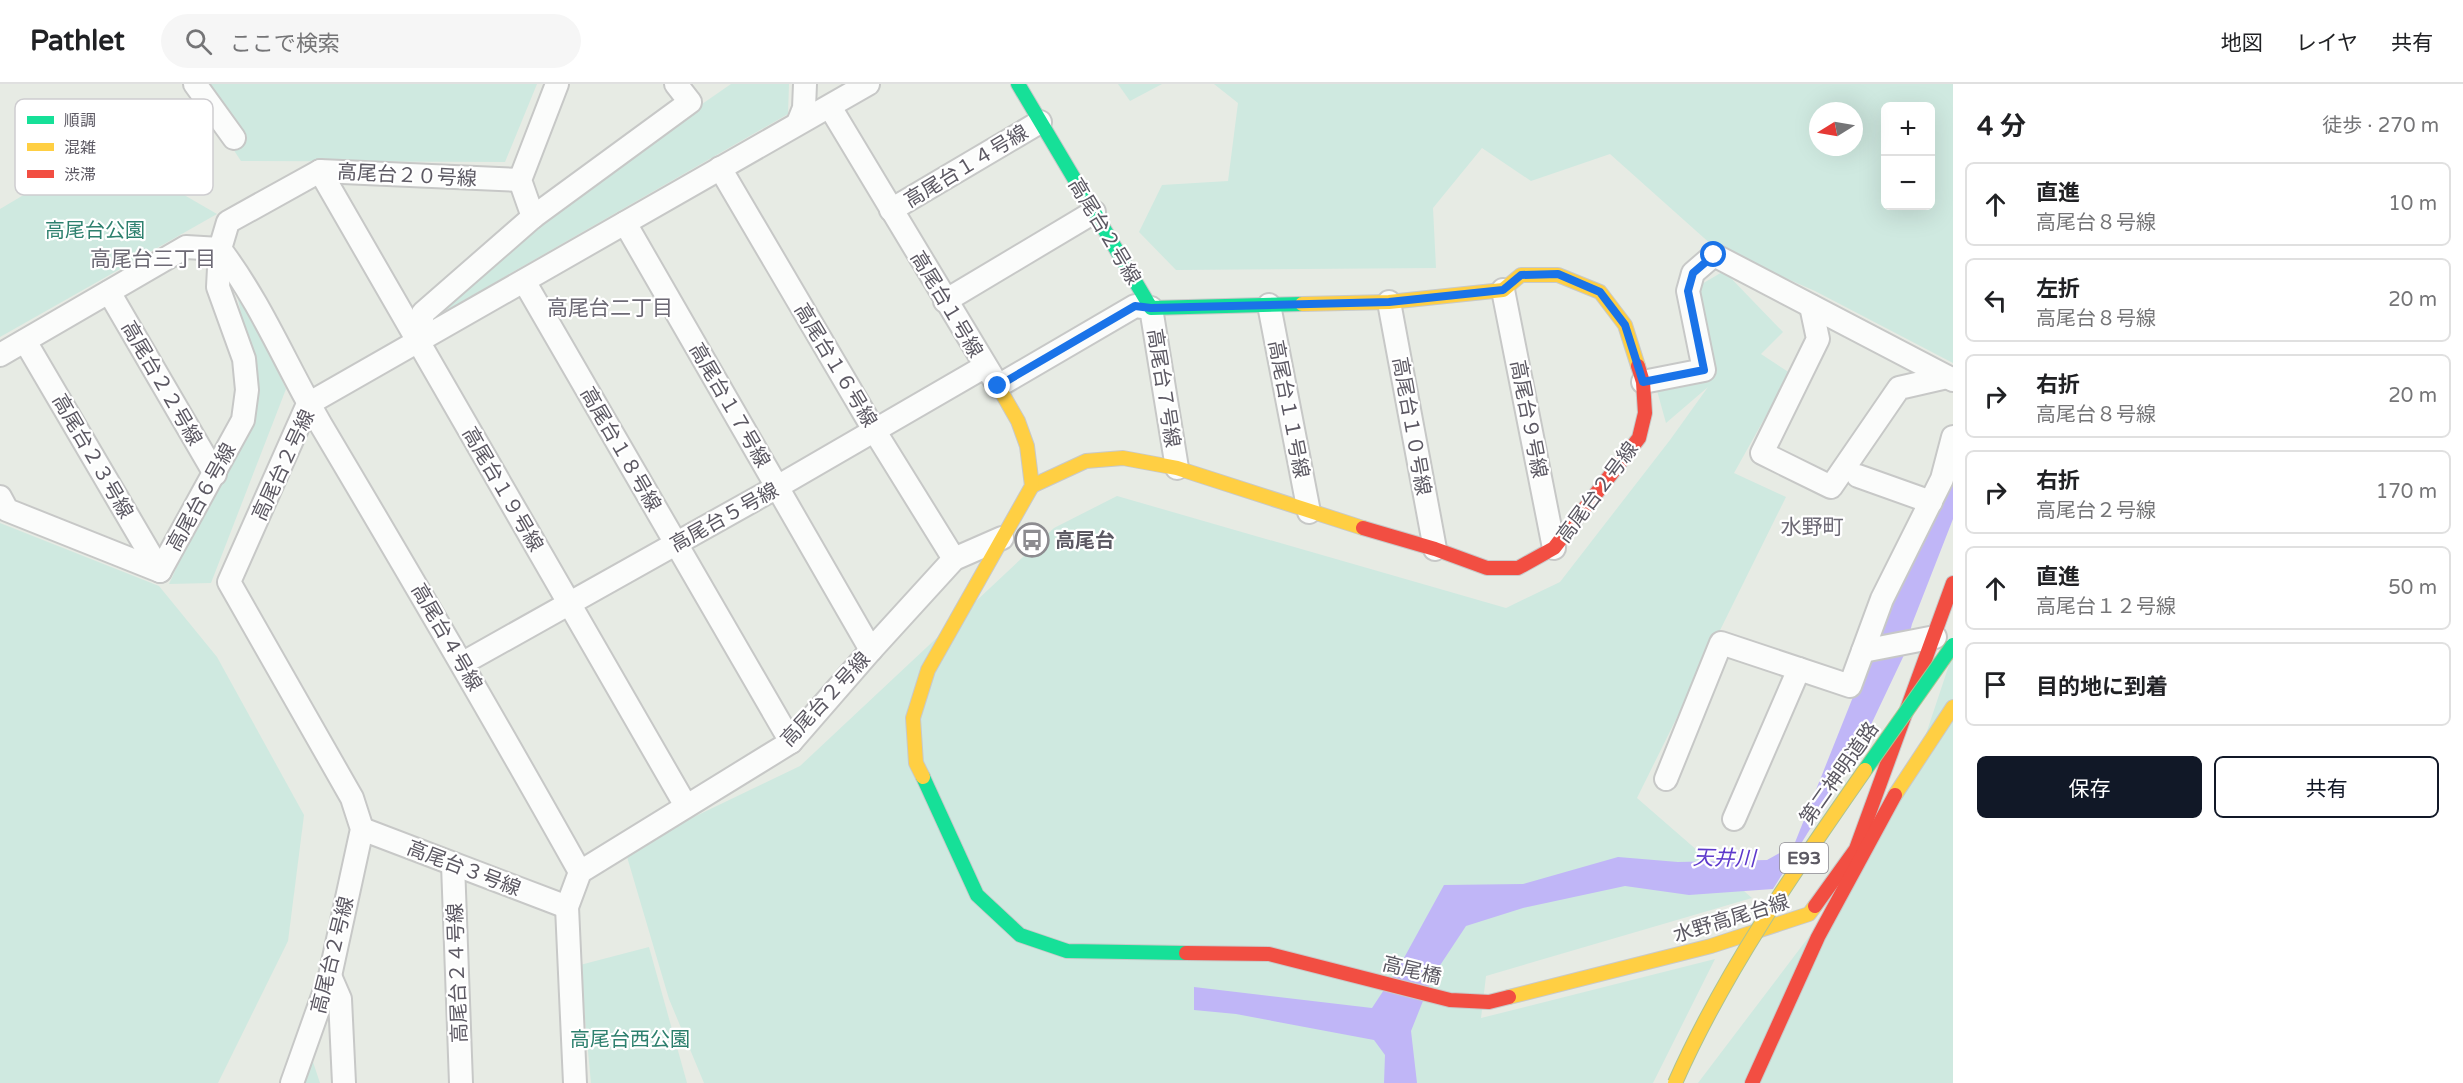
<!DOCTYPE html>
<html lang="ja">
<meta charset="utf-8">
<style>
:root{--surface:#fff;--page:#f6f6f6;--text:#202124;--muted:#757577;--line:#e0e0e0;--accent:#111827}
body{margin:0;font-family:"Varela Round","Noto Sans JP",sans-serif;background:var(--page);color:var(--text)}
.controls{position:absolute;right:18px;top:18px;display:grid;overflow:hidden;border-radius:9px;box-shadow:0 6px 24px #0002}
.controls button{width:54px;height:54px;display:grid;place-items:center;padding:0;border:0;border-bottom:2px solid var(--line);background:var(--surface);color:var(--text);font:30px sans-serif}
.compass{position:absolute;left:1809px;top:18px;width:54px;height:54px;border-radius:50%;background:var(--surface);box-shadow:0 6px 24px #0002;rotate:259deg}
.stop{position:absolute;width:18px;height:18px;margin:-14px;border:4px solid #1a73e8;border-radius:50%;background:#fff}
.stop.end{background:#1a73e8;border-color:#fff;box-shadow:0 2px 6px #0008}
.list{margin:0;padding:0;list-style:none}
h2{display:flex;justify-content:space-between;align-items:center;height:78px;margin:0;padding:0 24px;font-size:26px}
h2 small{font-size:20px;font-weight:400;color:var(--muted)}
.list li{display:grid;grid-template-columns:39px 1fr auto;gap:18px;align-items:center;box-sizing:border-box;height:84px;margin:0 12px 12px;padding:0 12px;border:2px solid var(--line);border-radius:9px}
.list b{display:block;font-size:22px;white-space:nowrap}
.list p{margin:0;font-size:20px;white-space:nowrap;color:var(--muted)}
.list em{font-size:20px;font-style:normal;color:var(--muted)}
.actions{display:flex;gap:12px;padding:18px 24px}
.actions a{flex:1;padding:14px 0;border:2px solid var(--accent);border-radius:9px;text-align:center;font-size:21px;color:var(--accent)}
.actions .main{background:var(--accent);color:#fff}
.icon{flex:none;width:33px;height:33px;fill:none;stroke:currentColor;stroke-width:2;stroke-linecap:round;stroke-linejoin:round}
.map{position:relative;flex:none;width:1953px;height:999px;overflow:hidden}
header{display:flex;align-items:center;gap:36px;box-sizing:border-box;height:84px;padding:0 30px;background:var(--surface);border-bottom:2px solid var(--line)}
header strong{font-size:28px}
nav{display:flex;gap:33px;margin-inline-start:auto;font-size:21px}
.search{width:420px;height:54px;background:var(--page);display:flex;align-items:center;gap:15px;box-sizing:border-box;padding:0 21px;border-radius:33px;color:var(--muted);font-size:22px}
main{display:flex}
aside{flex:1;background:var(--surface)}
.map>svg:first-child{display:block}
.green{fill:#cfe9e0;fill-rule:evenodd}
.water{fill:#c0b6f7}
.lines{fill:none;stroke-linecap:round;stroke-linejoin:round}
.street-casing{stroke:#c7c8c7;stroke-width:26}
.fast-casing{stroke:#c8c9c9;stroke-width:16}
.slow-casing{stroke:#c8c9c9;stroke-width:16}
.jam-casing{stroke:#c8c9c9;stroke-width:16}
.street{stroke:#fbfcfb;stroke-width:22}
.fast{stroke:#16e098;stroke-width:14}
.slow{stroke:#ffcf43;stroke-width:14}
.jam{stroke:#f24e42;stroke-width:14}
.fast-bridge-casing{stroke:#adc292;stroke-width:16;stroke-linecap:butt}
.slow-bridge-casing{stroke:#adc292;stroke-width:16;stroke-linecap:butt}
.fast-bridge{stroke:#16e098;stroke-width:14}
.slow-bridge{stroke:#ffcf43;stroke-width:14}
.route{stroke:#1a73e8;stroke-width:8}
.labels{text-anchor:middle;stroke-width:4.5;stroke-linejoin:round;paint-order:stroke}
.shield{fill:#fff;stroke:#8d8b92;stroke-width:1.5}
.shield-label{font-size:18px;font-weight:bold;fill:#5c5963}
.street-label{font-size:20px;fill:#5c5963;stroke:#fff}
.park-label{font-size:20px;fill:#2d806e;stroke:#fff}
.poi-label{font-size:20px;font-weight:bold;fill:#5c5963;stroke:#fff;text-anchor:start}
.neighbourhood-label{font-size:21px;fill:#6d6a75;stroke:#fff}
.water-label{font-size:21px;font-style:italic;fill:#5d39cb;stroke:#fff}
.key{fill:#fff;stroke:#cecdd0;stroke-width:1.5}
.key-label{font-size:16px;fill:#5c5963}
</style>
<header>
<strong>Pathlet</strong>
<div class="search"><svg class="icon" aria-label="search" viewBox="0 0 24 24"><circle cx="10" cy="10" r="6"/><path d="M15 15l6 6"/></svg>ここで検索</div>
<nav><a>地図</a><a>レイヤ</a><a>共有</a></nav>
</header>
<main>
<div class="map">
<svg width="1953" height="999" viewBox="0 0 1953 999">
<rect width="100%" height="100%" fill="#e7ebe4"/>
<!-- green -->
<g class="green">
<polygon points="190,0 537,0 505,78 241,77"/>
<polygon points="731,0 789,0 788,30 431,235 585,101"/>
<polygon points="1118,0 1162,0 1130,17"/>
<path d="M1214 0H1953V279L1815 207 1713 162 1610 70 1531 97 1482 64 1433 124 1436 184 1176 186 1139 148 1162 101 1228 97 1238 19ZM1886 22H1930V122H1886ZM1818 27H1854V63H1818Z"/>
<polygon points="123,52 153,93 217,130 0,253 0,125"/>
<polygon points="1724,187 1783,248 1761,270 1790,289 1734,389 1786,413 1637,714 1752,814 1486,892 1481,934 1715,875 1653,999 704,999 669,915 625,766 800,682 1054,444 1117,412 1506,524 1560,498 1670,356 1708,303 1666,339 1656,303 1706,289 1695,204"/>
<polygon points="234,197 286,305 211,499 169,500 258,307"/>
<polygon points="0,439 159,502 217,573 304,731 288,857 218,999 0,999"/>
<polygon points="1953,569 1953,999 1698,999 1811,850 1922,662"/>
<polygon points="649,863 687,999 591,999 580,881"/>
<polygon points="311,972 320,999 302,999"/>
</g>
<!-- water -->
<polygon class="water" points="1953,362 1953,435 1912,540 1904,571 1860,664 1773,805 1689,811 1625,802 1523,824 1466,842 1433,892 1411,947 1417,999 1384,999 1385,971 1374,956 1236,930 1194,926 1194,903 1372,924 1399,883 1444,801 1523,800 1618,773 1678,778 1767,776 1794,761"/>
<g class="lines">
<defs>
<g id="street">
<polyline points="195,0 234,54"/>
<polyline points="830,23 998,302 1135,222 1151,224 1177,384"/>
<polyline points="798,39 804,24 805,0"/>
<polyline points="720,84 874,346 954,475"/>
<polyline points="320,87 686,722"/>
<path d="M520 96 320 87 228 138 220 165C261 219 287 283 321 341 409 489 496 638 580 788"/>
<polyline points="891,126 1040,38"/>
<polyline points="533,133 520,96 557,0"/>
<polyline points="625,139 871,566"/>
<polyline points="524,197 791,658"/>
<polyline points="1503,206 1554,464"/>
<polyline points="109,208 215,390"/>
<polyline points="945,217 1094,128"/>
<polyline points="1389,218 1435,465"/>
<polyline points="1269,221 1309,428"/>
<polyline points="1811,222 1818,255 1762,369 1831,403 1899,304 1947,293"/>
<polyline points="25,257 160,487"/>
<polyline points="418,257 423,229 533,133 690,18 676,0"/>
<polyline points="0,271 186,163 220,165 218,203 244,275 247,306 243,336 160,487 7,426 0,413"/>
<polyline points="1643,298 1704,286 1688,207 1693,189 1714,171 1953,296"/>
<polyline points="1858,392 1931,418"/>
<polyline points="1863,567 1935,553"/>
<polyline points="463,579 777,403 984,283"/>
<polyline points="1666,695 1721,559 1850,602 1882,515 1942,395 1953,353"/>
<polyline points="1734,735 1799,585"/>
<polyline points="362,745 567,823"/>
<polyline points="453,780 461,999"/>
<polyline points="330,892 340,915 344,999"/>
<polyline points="292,999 330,892 362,745 352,714 229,498 308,320 868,0"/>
<polyline points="575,999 567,823 580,788 791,658 871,566 954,475 1002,454"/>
</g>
<g id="fast">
<polyline points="1018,0 1151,224 1302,220"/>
<polyline points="923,693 977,811 1020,851 1067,867 1186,869"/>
</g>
<g id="slow">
<polyline points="1302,220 1389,218 1503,206 1521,191 1558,191 1600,208 1625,241 1638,282"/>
<polyline points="1032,402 1086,377 1123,374 1177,384 1363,444"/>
<polyline points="923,693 916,679 913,634 928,586 1032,402 1027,362 1018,337 998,302"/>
<polyline points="1895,711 1953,623"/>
<polyline points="1509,913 1711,862 1809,830 1815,822"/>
</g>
<g id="jam">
<polyline points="1363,444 1435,465 1487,484 1518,484 1554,464 1639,354 1645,329 1643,298 1638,282"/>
<polyline points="1815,822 1856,765 1953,499"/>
<polyline points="1186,869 1269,870 1450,916 1489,918 1509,913"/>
<polyline points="1752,999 1818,853 1895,711"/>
</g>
</defs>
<!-- street casing -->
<use href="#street" class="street-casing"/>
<!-- fast casing -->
<use href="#fast" class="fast-casing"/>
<!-- slow casing -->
<use href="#slow" class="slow-casing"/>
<!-- jam casing -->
<use href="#jam" class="jam-casing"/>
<!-- street -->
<use href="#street" class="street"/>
<!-- fast -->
<use href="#fast" class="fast"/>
<!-- slow -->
<use href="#slow" class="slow"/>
<!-- jam -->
<use href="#jam" class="jam"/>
<defs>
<polyline id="fast-bridge" points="1865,686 1953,561"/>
<path id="slow-bridge" d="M1675 999C1724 888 1796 785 1865 686"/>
</defs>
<!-- fast-bridge casing -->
<use href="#fast-bridge" class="fast-bridge-casing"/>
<!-- slow-bridge casing -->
<use href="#slow-bridge" class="slow-bridge-casing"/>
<!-- fast-bridge -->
<use href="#fast-bridge" class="fast-bridge"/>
<!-- slow-bridge -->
<use href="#slow-bridge" class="slow-bridge"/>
</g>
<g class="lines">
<!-- route -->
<polyline class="route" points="998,302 1135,222 1151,224 1389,218 1503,206 1521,191 1558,190 1600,208 1625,241 1643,298 1704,286 1688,207 1693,189 1714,171"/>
</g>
<!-- icons -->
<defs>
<symbol id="bus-ring" viewBox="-11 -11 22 22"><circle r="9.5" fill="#fff" stroke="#8d8c90" stroke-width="1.5"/><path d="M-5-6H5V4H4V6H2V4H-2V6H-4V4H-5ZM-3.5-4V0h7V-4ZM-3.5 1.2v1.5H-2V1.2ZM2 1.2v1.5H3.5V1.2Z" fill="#8d8c90"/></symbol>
</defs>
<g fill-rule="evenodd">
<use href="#bus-ring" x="1013" y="437" width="38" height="38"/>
</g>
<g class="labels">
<!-- shield labels -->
<rect class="shield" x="1780" y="759" width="48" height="30" rx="4.5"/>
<g class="shield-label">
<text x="1804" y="780">E93</text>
</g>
<!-- street labels -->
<g class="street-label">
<text transform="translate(966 82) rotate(-31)" y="7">高尾台１４号線</text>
<text transform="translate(407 91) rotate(3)" y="7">高尾台２０号線</text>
<text transform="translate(1105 147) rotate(59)" y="7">高尾台２号線</text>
<text transform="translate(947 220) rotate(59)" y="7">高尾台１号線</text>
<text transform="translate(836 281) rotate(59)" y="7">高尾台１６号線</text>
<text transform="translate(162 299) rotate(60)" y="7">高尾台２２号線</text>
<text transform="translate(1164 304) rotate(81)" y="7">高尾台７号線</text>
<text transform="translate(730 321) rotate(60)" y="7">高尾台１７号線</text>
<text transform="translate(1289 325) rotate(79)" y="7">高尾台１１号線</text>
<text transform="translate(1529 335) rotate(79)" y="7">高尾台９号線</text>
<text transform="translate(1412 342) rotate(80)" y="7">高尾台１０号線</text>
<text transform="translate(621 365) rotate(60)" y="7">高尾台１８号線</text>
<text transform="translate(93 372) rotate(60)" y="7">高尾台２３号線</text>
<text transform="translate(283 381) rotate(-65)" y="7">高尾台２号線</text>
<text transform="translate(503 405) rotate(60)" y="7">高尾台１９号線</text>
<text transform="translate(1597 408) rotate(-53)" y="7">高尾台２号線</text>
<text transform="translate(201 413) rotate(-61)" y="7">高尾台６号線</text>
<text transform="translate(724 433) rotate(-29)" y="7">高尾台５号線</text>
<text transform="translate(447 553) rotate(60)" y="7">高尾台４号線</text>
<text transform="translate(825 615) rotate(-47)" y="7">高尾台２号線</text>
<text transform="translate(1839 689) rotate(-55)" y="7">第二神明道路</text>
<text transform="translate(464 784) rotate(21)" y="7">高尾台３号線</text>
<text transform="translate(1731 834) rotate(-17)" y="7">水野高尾台線</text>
<text transform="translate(332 871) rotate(-76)" y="7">高尾台２号線</text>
<text transform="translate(1412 886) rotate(14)" y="7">高尾橋</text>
<text transform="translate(457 889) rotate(-92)" y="7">高尾台２４号線</text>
</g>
<!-- park labels -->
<g class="park-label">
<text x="95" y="153">高尾台公園</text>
<text x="630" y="962">高尾台西公園</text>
</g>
<!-- poi labels -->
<g class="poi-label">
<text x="1055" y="463">高尾台</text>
</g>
<!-- neighbourhood labels -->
<g class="neighbourhood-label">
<text x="153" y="182">高尾台三丁目</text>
<text x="610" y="231">高尾台二丁目</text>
<text x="1812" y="450">水野町</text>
</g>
<!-- water labels -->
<g class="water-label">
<text transform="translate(1724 774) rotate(1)" y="7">天井川</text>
</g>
</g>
<!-- legend -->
<rect x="15" y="15" width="198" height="96" rx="9" class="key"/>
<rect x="27" y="32" width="27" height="8" fill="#16e098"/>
<rect x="27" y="59" width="27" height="8" fill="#ffcf43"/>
<rect x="27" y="86" width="27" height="8" fill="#f24e42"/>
<g class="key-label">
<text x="64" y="42">順調</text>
<text x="64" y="69">混雑</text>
<text x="64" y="96">渋滞</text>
</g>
</svg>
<div class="controls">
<button>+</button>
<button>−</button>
</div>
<svg class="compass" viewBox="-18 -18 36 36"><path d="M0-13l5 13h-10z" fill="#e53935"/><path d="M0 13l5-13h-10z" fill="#757577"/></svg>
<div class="stop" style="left:1714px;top:171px"></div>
<div class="stop end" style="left:998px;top:302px"></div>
</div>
<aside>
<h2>4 分<small>徒歩 · 270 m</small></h2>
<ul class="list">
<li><svg class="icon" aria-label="ahead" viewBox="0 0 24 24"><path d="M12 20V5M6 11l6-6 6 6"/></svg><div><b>直進</b><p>高尾台８号線</p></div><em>10 m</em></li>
<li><svg class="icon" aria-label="left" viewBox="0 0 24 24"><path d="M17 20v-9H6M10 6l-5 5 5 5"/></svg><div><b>左折</b><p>高尾台８号線</p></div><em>20 m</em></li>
<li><svg class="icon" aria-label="right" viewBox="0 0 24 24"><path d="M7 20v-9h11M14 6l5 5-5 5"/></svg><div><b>右折</b><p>高尾台８号線</p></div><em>20 m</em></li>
<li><svg class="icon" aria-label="right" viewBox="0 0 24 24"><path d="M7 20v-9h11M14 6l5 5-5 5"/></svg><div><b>右折</b><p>高尾台２号線</p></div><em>170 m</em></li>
<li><svg class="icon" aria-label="ahead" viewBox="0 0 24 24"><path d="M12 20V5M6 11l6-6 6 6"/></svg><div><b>直進</b><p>高尾台１２号線</p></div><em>50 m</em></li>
<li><svg class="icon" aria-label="arrive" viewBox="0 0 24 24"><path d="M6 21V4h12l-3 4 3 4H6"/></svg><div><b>目的地に到着</b></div></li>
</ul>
<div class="actions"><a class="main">保存</a><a>共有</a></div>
</aside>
</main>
